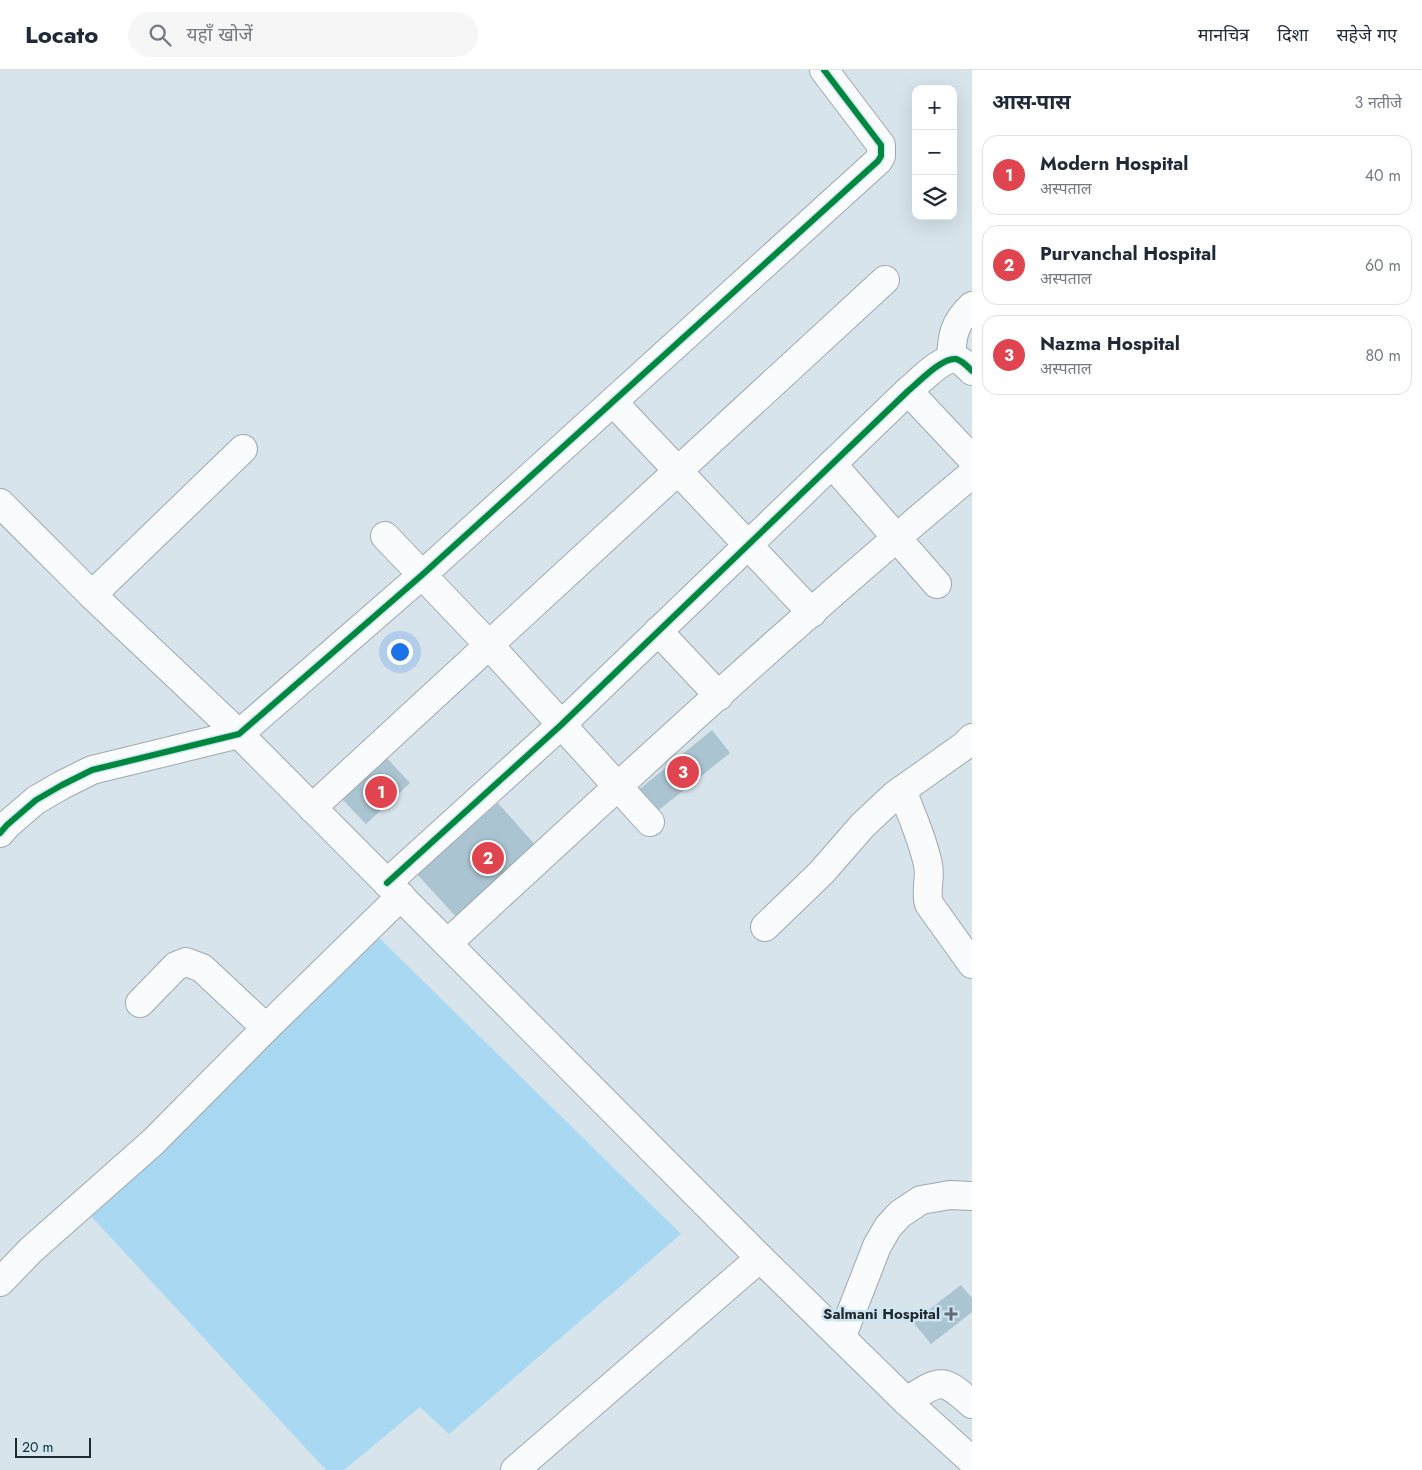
<!DOCTYPE html>
<html lang="hi">
<meta charset="utf-8">
<style>
:root{--surface:#fff;--page:#f6f6f7;--text:#1f2937;--muted:#747a83;--line:#e0e1e3;--accent:#616b71}
body{margin:0;font-family:Jost,"Noto Sans Devanagari",sans-serif;background:var(--page);color:var(--text)}
.controls{position:absolute;right:15px;top:15px;display:grid;overflow:hidden;border-radius:10px;box-shadow:0 5px 20px #0002}
.controls button{width:45px;height:45px;display:grid;place-items:center;padding:0;border:0;border-bottom:1px solid var(--line);background:var(--surface);color:var(--text);font:25px sans-serif}
.scale{position:absolute;left:15px;bottom:12px;width:76px;box-sizing:border-box;padding-left:5px;border:2px solid #212a2f;border-top:0;font-size:14px;line-height:18px;white-space:nowrap;color:#212a2f;-webkit-text-stroke:4px #cfe6f3;paint-order:stroke}
.you{position:absolute;left:399px;top:581px;width:18px;height:18px;margin:-12px;border:4px solid #fff;border-radius:50%;background:#1a73e8;box-shadow:0 0 0 8px #1a73e833}
.badge{display:grid;place-items:center;width:32px;height:32px;border-radius:50%;background:var(--accent);color:#fff;font-size:16px;font-weight:700}
.pin{position:absolute;translate:-50% -50%;border:2px solid #fff;box-shadow:0 1px 5px #0006}
.list{margin:0;padding:0;list-style:none}
h2{display:flex;justify-content:space-between;align-items:center;height:65px;margin:0;padding:0 20px;font-size:21px}
h2 small{font-size:16px;font-weight:400;color:var(--muted)}
.list li{display:grid;grid-template-columns:32px 1fr auto;gap:15px;align-items:center;box-sizing:border-box;height:80px;margin:0 10px 10px;padding:0 10px;border:1px solid var(--line);border-radius:15px}
.list b{display:block;font-size:19px;white-space:nowrap}
.list p{margin:0;font-size:16px;white-space:nowrap;color:var(--muted)}
.list em{font-size:16px;font-style:normal;color:var(--muted)}
.icon{flex:none;width:28px;height:28px;fill:none;stroke:currentColor;stroke-width:2;stroke-linecap:round;stroke-linejoin:round}
.map{position:relative;flex:none;width:972px;height:1400px;overflow:hidden}
header{display:flex;align-items:center;gap:30px;box-sizing:border-box;height:70px;padding:0 25px;background:var(--surface);border-bottom:1px solid var(--line)}
header strong{font-size:24px}
nav{display:flex;gap:28px;margin-inline-start:auto;font-size:18px}
.search{width:350px;height:45px;background:var(--page);display:flex;align-items:center;gap:12px;box-sizing:border-box;padding:0 18px;border-radius:28px;color:var(--muted);font-size:19px}
main{display:flex}
aside{flex:1;background:var(--surface)}
.map>svg:first-child{display:block}
.green{fill:#a9d9f2}
.building{fill:#abc4d1}
.lines{fill:none;stroke-linecap:round;stroke-linejoin:round}
.minor-casing{stroke:#9fa9ae;stroke-width:30}
.trunk-casing{stroke:#9fa9ae;stroke-width:30}
.minor{stroke:#f9fbfc;stroke-width:28}
.trunk{stroke:#f9fbfc;stroke-width:28}
.cycleway-casing{stroke:#cfe6f3;stroke-width:9}
.cycleway{stroke:#00873e;stroke-width:6}
.poi-dot{fill:#616b71;stroke:#cfe6f3;stroke-width:2}
.labels{text-anchor:middle;stroke-width:5;stroke-linejoin:round;paint-order:stroke}
.poi-label{font-size:15px;font-weight:bold;fill:#212a2f;stroke:#cfe6f3;text-anchor:end}
</style>
<header>
<strong>Locato</strong>
<div class="search"><svg class="icon" aria-label="search" viewBox="0 0 24 24"><circle cx="10" cy="10" r="6"/><path d="M15 15l6 6"/></svg>यहाँ खोजें</div>
<nav><a>मानचित्र</a><a>दिशा</a><a>सहेजे गए</a></nav>
</header>
<main>
<div class="map">
<svg width="972" height="1400" viewBox="0 0 972 1400">
<rect width="100%" height="100%" fill="#d7e4eb"/>
<!-- green -->
<polygon class="green" points="367,856 681,1164 449,1364 420,1337 344,1400 326,1400 89,1144"/>
<!-- building -->
<g class="building">
<polygon points="712,660 730,683 649,748 631,726"/>
<polygon points="384,685 410,713 366,754 339,726"/>
<polygon points="498,733 538,778 457,848 417,804"/>
<polygon points="961,1215 972,1228 972,1242 931,1274 913,1252"/>
</g>
<g class="lines">
<defs>
<g id="minor">
<path d="M951 289C952 265 954 253 972 236"/>
<polyline points="908,321 972,389"/>
<polyline points="613,332 812,543"/>
<polyline points="832,394 937,514"/>
<polyline points="385,466 489,575 650,752"/>
<polyline points="92,525 243,379"/>
<polyline points="658,561 719,626"/>
<path d="M902 720C911 744 923 769 928 795 931 808 925 821 929 834L972 894"/>
<polyline points="312,738 885,210"/>
<polyline points="0,763 7,755 36,730 62,715 92,700 239,664 422,505 878,91 881,86 881,75 824,0"/>
<path d="M387 813 561 655 908 321C918 313 942 287 956 289 963 291 967 296 972 301"/>
<polyline points="765,857 821,803 863,755 895,725 964,676 972,668"/>
<path d="M448 873C620 714 792 554 972 404"/>
<polyline points="140,933 176,896 186,892 202,898 266,958"/>
<polyline points="0,1212 31,1180 153,1072 266,958 401,826"/>
<polyline points="842,1266 877,1176 888,1157 900,1144 921,1130 950,1125 972,1126"/>
<path d="M906 1331C941 1310 941 1306 972 1334"/>
<polyline points="515,1400 760,1188"/>
</g>
<polyline id="trunk" points="0,433 92,525 239,664 760,1188 906,1331 972,1391"/>
</defs>
<!-- minor casing -->
<use href="#minor" class="minor-casing"/>
<!-- trunk casing -->
<use href="#trunk" class="trunk-casing"/>
<!-- minor -->
<use href="#minor" class="minor"/>
<!-- trunk -->
<use href="#trunk" class="trunk"/>
<defs>
<g id="cycleway">
<polyline points="0,763 7,755 36,730 62,715 92,700 239,664 422,505 878,91 881,86 881,75 824,0"/>
<path d="M387 813 561 655 908 321C918 313 942 287 956 289 963 291 967 296 972 301"/>
</g>
</defs>
<!-- cycleway casing -->
<use href="#cycleway" class="cycleway-casing"/>
<!-- cycleway -->
<use href="#cycleway" class="cycleway"/>
</g>
<!-- markers -->
<path class="poi-dot" d="M948.5 1236.5h5v5h5v5h-5v5h-5v-5h-5v-5h5z"/>
<g class="labels">
<!-- poi labels -->
<g class="poi-label">
<text x="940" y="1249">Salmani Hospital</text>
</g>
</g>
</svg>
<div class="controls">
<button>+</button>
<button>−</button>
<button><svg class="icon" aria-label="layers" viewBox="0 0 24 24"><path d="M12 4l9 5-9 5-9-5zM3 14l9 5 9-5"/></svg></button>
</div>
<div class="scale">20 m</div>
<div class="you"></div>
<div class="pin badge" style="left:381px;top:722px;background:#e0444e">1</div>
<div class="pin badge" style="left:488px;top:788px;background:#e0444e">2</div>
<div class="pin badge" style="left:683px;top:702px;background:#e0444e">3</div>
</div>
<aside>
<h2>आस-पास<small>3 नतीजे</small></h2>
<ul class="list">
<li><span class="badge" style="background:#e0444e">1</span><div><b>Modern Hospital</b><p>अस्पताल</p></div><em>40 m</em></li>
<li><span class="badge" style="background:#e0444e">2</span><div><b>Purvanchal Hospital</b><p>अस्पताल</p></div><em>60 m</em></li>
<li><span class="badge" style="background:#e0444e">3</span><div><b>Nazma Hospital</b><p>अस्पताल</p></div><em>80 m</em></li>
</ul>
</aside>
</main>
